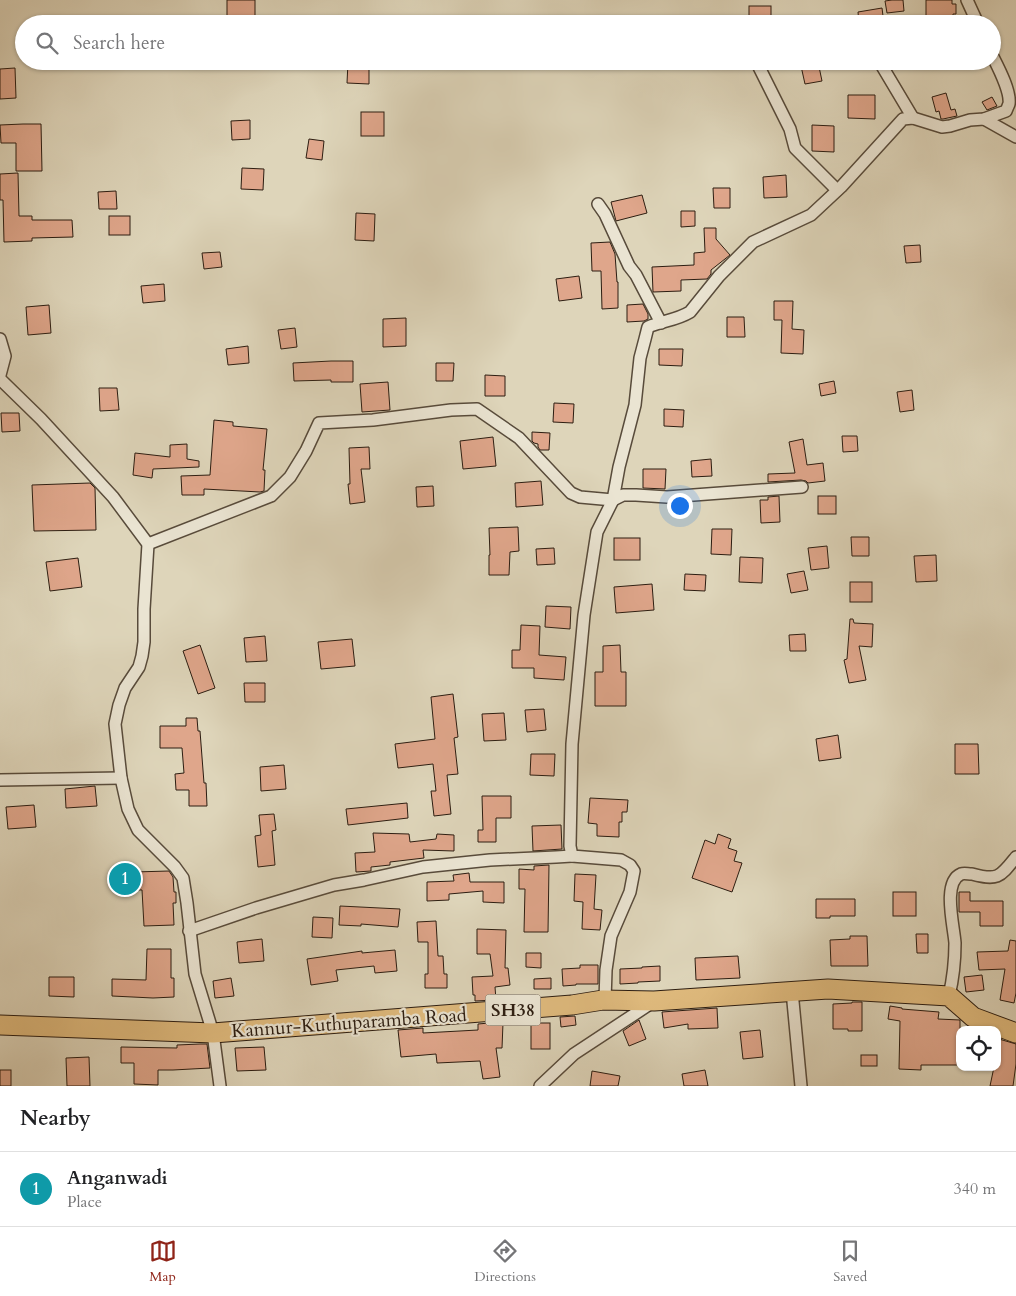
<!DOCTYPE html>
<style>
:root{--surface:#fff;--page:#f2f2f2;--text:#202124;--muted:#757577;--line:#e0e0e0;--accent:#8f2418}
body{margin:0;font-family:Cardo,serif;background:var(--page);color:var(--text)}
.controls{position:absolute;right:15px;bottom:15px;display:grid;overflow:hidden;border-radius:10px;box-shadow:0 1px 4px #0004}
.controls button{width:45px;height:45px;display:grid;place-items:center;padding:0;border:0;border-bottom:1px solid var(--line);background:var(--surface);color:var(--text);font:25px sans-serif}
.you{position:absolute;left:679px;top:505px;width:18px;height:18px;margin:-12px;border:4px solid #fff;border-radius:50%;background:#1a73e8;box-shadow:0 0 0 8px #1a73e833}
.badge{display:grid;place-items:center;width:32px;height:32px;border-radius:50%;background:var(--accent);color:#fff;font-size:16px;font-weight:700}
.pin{position:absolute;translate:-50% -50%;border:2px solid #fff;box-shadow:0 1px 5px #0006}
.list{margin:0;padding:0;list-style:none}
h2{display:flex;justify-content:space-between;align-items:center;height:65px;margin:0;padding:0 20px;font-size:21px}
h2 small{font-size:16px;font-weight:400;color:var(--muted)}
.list li{display:grid;grid-template-columns:32px 1fr auto;gap:15px;align-items:center;box-sizing:border-box;height:75px;padding:0 20px;border-top:1px solid var(--line)}
.list b{display:block;font-size:19px;white-space:nowrap}
.list p{margin:0;font-size:16px;white-space:nowrap;color:var(--muted)}
.list em{font-size:16px;font-style:normal;color:var(--muted)}
.icon{flex:none;width:28px;height:28px;fill:none;stroke:currentColor;stroke-width:2;stroke-linecap:round;stroke-linejoin:round}
.map{position:relative;flex:none;width:1016px;height:1086px;overflow:hidden}
.search{position:absolute;background:var(--surface);box-shadow:0 1px 4px #0004;left:15px;right:15px;top:15px;height:55px;display:flex;align-items:center;gap:12px;box-sizing:border-box;padding:0 18px;border-radius:28px;color:var(--muted);font-size:19px}
.sheet{height:140px;background:var(--surface)}
nav{display:flex;justify-content:space-around;align-items:center;box-sizing:border-box;height:70px;border-top:1px solid var(--line);background:var(--surface);font-size:14px;color:var(--muted)}
nav a{display:grid;justify-items:center;gap:2px}
nav .on{color:var(--accent)}
.map>svg:first-child{display:block}
.building{fill:#dfa68b;stroke:#2c1d11}
.lines{fill:none;stroke-linecap:round;stroke-linejoin:round}
.minor-casing{stroke:#584b3b;stroke-width:14}
.primary-casing{stroke:#2c1d11;stroke-width:21}
.minor{stroke:#eae4d2;stroke-width:11}
.primary{stroke:#dfba7d;stroke-width:19}
.labels{text-anchor:middle;stroke-width:4.5;stroke-linejoin:round;paint-order:stroke}
.shield{fill:#eae4d2;stroke:#65594b;stroke-width:1}
.shield-label{font-size:18px;font-weight:bold;fill:#2c1d11}
.street-label{font-size:19px;fill:#2c1d11;stroke:#eae4d2}
</style>
<div class="map">
<svg width="1016" height="1086" viewBox="0 0 1016 1086">
<rect width="100%" height="100%" fill="#ded5ba"/>
<filter id="stains"><feTurbulence type="fractalNoise" baseFrequency=".004" numOctaves="4"/><feColorMatrix values="0 0 0 0 .2 0 0 0 0 .09 0 0 0 0 .02 0 0 0 .5 -.17"/></filter>
<radialGradient id="worn" r=".72"><stop offset=".6" stop-color="#630" stop-opacity="0"/><stop offset="1" stop-color="#630" stop-opacity=".3"/></radialGradient>
<!-- building -->
<g class="building">
<rect x="227" y="0" width="28" height="23"/>
<polygon points="892,0 903,0 904,11 887,13 885,1"/>
<polygon points="926,0 952,0 952,4 956,4 956,14 953,14 953,17 947,17 947,24 926,24"/>
<rect x="749" y="6" width="22" height="18"/>
<polygon points="882,8 884,24 859,24 858,12"/>
<polygon points="348,62 369,62 369,84 347,83"/>
<polygon points="818,62 822,81 805,84 801,66"/>
<polygon points="15,68 16,98 0,99 0,69"/>
<polygon points="946,93 951,110 955,109 957,116 943,119 941,119 939,111 936,112 932,97"/>
<polygon points="848,95 875,95 875,119 848,118"/>
<polygon points="992,97 997,106 987,110 982,102"/>
<rect x="361" y="112" width="23" height="24"/>
<polygon points="250,120 250,139 232,140 231,121"/>
<polygon points="23,124 41,124 42,171 16,171 16,143 1,143 0,125"/>
<polygon points="812,125 834,126 834,152 812,151"/>
<polygon points="309,139 324,141 322,160 306,158"/>
<polygon points="242,168 264,169 263,190 241,189"/>
<polygon points="18,173 19,216 32,216 32,220 72,220 73,237 32,238 32,241 4,242 3,200 0,200 0,174"/>
<polygon points="786,175 787,197 764,198 763,177"/>
<polygon points="713,188 730,188 730,208 714,208"/>
<polygon points="116,191 117,209 99,209 98,192"/>
<polygon points="642,195 647,213 616,221 611,202"/>
<polygon points="681,211 695,211 695,226 681,227"/>
<polygon points="356,213 375,214 374,241 355,240"/>
<rect x="109" y="216" width="21" height="19"/>
<polygon points="704,228 716,228 716,239 730,255 711,270 711,274 707,279 681,280 681,291 653,292 652,267 694,265 694,253 705,252"/>
<polygon points="610,242 615,254 617,282 618,282 618,308 602,309 601,271 592,271 591,243"/>
<polygon points="920,245 921,262 906,263 904,246"/>
<polygon points="220,252 222,267 204,269 202,253"/>
<polygon points="579,276 582,298 559,301 556,279"/>
<polygon points="164,284 165,301 143,303 141,286"/>
<polygon points="774,301 793,301 792,329 804,330 803,354 781,353 782,320 774,320"/>
<polygon points="643,304 648,314 648,319 644,321 627,322 627,305"/>
<polygon points="49,305 51,333 28,335 26,307"/>
<polygon points="727,317 744,317 745,337 727,337"/>
<polygon points="406,318 406,346 383,347 383,319"/>
<polygon points="295,328 297,347 281,349 278,330"/>
<polygon points="248,346 249,363 228,365 226,349"/>
<polygon points="659,349 683,349 682,366 659,365"/>
<polygon points="331,361 353,361 353,382 331,382 331,380 294,381 293,363"/>
<polygon points="436,363 454,363 453,381 436,381"/>
<polygon points="485,375 505,376 505,396 485,396"/>
<polygon points="834,381 836,393 821,396 819,384"/>
<polygon points="388,382 390,410 362,412 360,384"/>
<polygon points="99,388 117,388 119,410 100,411"/>
<polygon points="912,390 914,410 900,412 897,392"/>
<polygon points="554,403 574,404 573,423 553,422"/>
<polygon points="664,409 684,410 683,427 664,426"/>
<polygon points="1,413 19,413 20,431 2,432"/>
<polygon points="214,420 233,422 233,426 267,429 263,470 265,470 264,491 260,492 204,489 204,495 182,495 181,476 210,475"/>
<polygon points="532,432 550,433 549,450 540,450 538,447 538,444 534,443 532,441"/>
<polygon points="842,436 857,436 858,451 843,452"/>
<polygon points="493,437 496,466 463,469 460,441"/>
<polygon points="803,439 807,465 823,463 825,481 808,483 806,481 801,480 768,482 768,474 795,473 789,442"/>
<polygon points="187,444 187,459 199,461 199,467 153,469 152,478 133,475 135,453 170,457 170,445"/>
<polygon points="369,447 370,469 361,469 365,502 350,504 348,484 350,484 349,448"/>
<polygon points="711,459 712,476 692,477 691,461"/>
<polygon points="643,469 666,469 665,489 643,488"/>
<polygon points="541,481 543,505 516,507 515,483"/>
<polygon points="90,483 95,488 96,530 34,531 32,485"/>
<polygon points="433,486 434,506 417,507 416,487"/>
<polygon points="779,496 780,522 761,523 760,500 768,500 768,497"/>
<rect x="818" y="496" width="18" height="18"/>
<polygon points="518,527 519,551 510,552 509,575 489,575 489,555 490,555 489,528"/>
<polygon points="712,529 732,529 731,555 711,554"/>
<polygon points="851,537 869,537 869,556 852,556"/>
<rect x="614" y="538" width="26" height="22"/>
<polygon points="827,546 829,568 811,570 808,548"/>
<polygon points="554,548 555,564 537,565 536,549"/>
<polygon points="936,555 937,581 916,582 914,556"/>
<polygon points="740,557 763,558 762,583 739,582"/>
<polygon points="78,558 82,587 50,591 46,562"/>
<polygon points="804,571 808,590 791,593 787,574"/>
<polygon points="685,574 706,575 705,591 684,590"/>
<rect x="850" y="582" width="22" height="20"/>
<polygon points="652,584 654,610 616,613 614,587"/>
<polygon points="546,606 571,607 570,629 545,627"/>
<polygon points="850,619 853,619 854,623 873,624 872,647 859,646 866,680 849,683 844,660 847,659"/>
<polygon points="521,625 540,626 539,655 566,657 564,680 534,678 534,668 512,668 512,650 520,650"/>
<polygon points="805,634 806,651 790,651 789,635"/>
<polygon points="265,636 267,661 246,662 244,638"/>
<polygon points="352,639 355,666 321,669 318,642"/>
<polygon points="200,645 215,688 198,694 183,651"/>
<polygon points="620,645 621,672 626,672 626,706 595,706 595,672 603,672 603,646"/>
<polygon points="244,683 265,683 265,702 245,702"/>
<polygon points="453,694 458,737 454,738 458,774 447,775 451,814 434,816 431,791 436,791 433,764 398,768 395,744 435,739 431,697"/>
<polygon points="544,709 546,730 527,732 525,710"/>
<polygon points="504,713 506,740 484,741 482,714"/>
<polygon points="186,718 197,718 198,731 200,731 204,783 206,783 207,806 189,806 189,790 176,790 175,774 184,773 182,748 160,748 160,726 186,726"/>
<polygon points="838,735 841,758 819,761 816,739"/>
<polygon points="955,744 978,744 979,774 955,774"/>
<polygon points="531,754 555,754 554,776 530,775"/>
<polygon points="284,765 286,789 261,791 260,767"/>
<polygon points="95,786 97,806 66,808 65,789"/>
<polygon points="482,796 511,796 511,818 496,818 496,842 478,842 478,830 483,830"/>
<polygon points="590,798 628,800 627,812 622,812 622,822 619,822 619,837 597,836 597,824 588,823"/>
<polygon points="407,803 408,818 348,825 346,809"/>
<polygon points="34,805 36,827 8,829 6,807"/>
<polygon points="274,814 276,830 272,831 275,865 258,867 255,836 261,835 259,815"/>
<polygon points="561,825 562,849 533,851 532,826"/>
<polygon points="373,833 409,834 410,842 436,839 437,834 454,835 454,851 423,850 424,858 390,862 390,865 371,867 371,871 356,872 355,853 375,852"/>
<polygon points="718,834 731,839 728,848 737,851 734,861 742,863 732,892 692,878 705,840 715,844"/>
<polygon points="549,865 548,932 524,932 525,889 519,889 519,869 534,870 534,866"/>
<polygon points="114,868 134,868 134,872 169,871 173,877 174,892 176,892 176,903 173,903 174,925 144,926 142,890 117,889"/>
<polygon points="469,873 470,882 504,882 504,903 483,902 483,891 449,894 449,900 427,901 427,882 454,881 453,875"/>
<polygon points="575,874 596,875 594,909 602,910 600,930 582,929 583,902 574,901"/>
<rect x="893" y="892" width="23" height="24"/>
<polygon points="959,892 970,892 970,901 1003,901 1003,926 980,926 980,912 959,912"/>
<polygon points="816,899 855,899 855,916 830,916 830,918 816,918"/>
<polygon points="340,906 400,909 398,927 361,924 361,926 339,925"/>
<polygon points="313,917 333,918 332,938 312,937"/>
<polygon points="436,921 438,956 443,956 444,974 447,974 447,988 425,988 425,974 428,974 428,942 418,942 417,922"/>
<polygon points="477,929 506,930 505,968 508,968 510,985 495,987 496,1000 475,1001 475,995 473,995 472,977 493,976 490,954 477,954"/>
<polygon points="916,934 928,934 928,953 917,953"/>
<polygon points="850,936 867,936 868,966 831,966 830,940 850,939"/>
<polygon points="262,939 264,961 239,963 237,942"/>
<polygon points="1010,940 1016,941 1016,993 1014,1003 1000,1000 1005,969 979,970 977,952 1008,951"/>
<polygon points="147,949 171,949 171,978 174,978 174,997 153,998 112,996 112,979 146,980"/>
<polygon points="395,950 397,971 375,973 374,966 336,970 338,981 311,985 307,959 362,951 362,953"/>
<polygon points="526,953 541,953 541,968 526,967"/>
<polygon points="738,956 740,978 696,980 695,958"/>
<polygon points="580,965 598,965 598,984 576,984 576,985 563,986 562,969 580,968"/>
<polygon points="660,966 660,981 638,982 638,983 620,984 620,969 642,968 642,967"/>
<polygon points="982,975 984,990 966,992 964,977"/>
<polygon points="49,977 74,977 74,997 49,996"/>
<polygon points="231,978 234,996 215,998 213,981"/>
<polygon points="551,978 551,989 534,989 534,979"/>
<polygon points="852,1002 862,1002 862,1031 848,1031 848,1029 833,1029 833,1004 852,1003"/>
<polygon points="890,1006 902,1008 902,1009 939,1012 938,1019 960,1020 960,1038 957,1038 957,1065 921,1065 921,1070 899,1069 900,1021 888,1019"/>
<polygon points="717,1008 718,1028 688,1029 688,1024 664,1028 662,1012"/>
<polygon points="575,1016 576,1025 561,1027 560,1017"/>
<polygon points="639,1020 646,1039 629,1046 623,1031"/>
<polygon points="489,1023 503,1023 502,1048 496,1048 500,1077 483,1079 480,1061 437,1063 436,1054 401,1057 398,1030 423,1028 423,1033 478,1030 478,1024"/>
<rect x="531" y="1023" width="19" height="26"/>
<polygon points="760,1030 763,1057 743,1059 740,1032"/>
<polygon points="999,1039 1016,1044 1016,1064 1013,1086 990,1086 994,1067 997,1067 997,1049"/>
<polygon points="200,1044 207,1044 210,1068 173,1070 158,1070 158,1085 134,1084 134,1063 121,1063 121,1047 177,1048 177,1045"/>
<polygon points="264,1047 266,1070 237,1071 235,1048"/>
<rect x="861" y="1055" width="16" height="11"/>
<polygon points="89,1057 90,1086 67,1086 66,1058"/>
<rect x="0" y="1070" width="11" height="16"/>
<polygon points="705,1070 708,1086 684,1086 682,1074"/>
<polygon points="592,1071 620,1076 618,1086 590,1086"/>
</g>
<g class="lines">
<defs>
<g id="minor">
<polyline points="967,0 978,24"/>
<polyline points="756,61 790,129 795,148 837,190"/>
<polyline points="879,61 913,118"/>
<polyline points="984,119 1016,137"/>
<polyline points="598,204 605,214 629,266 636,275 661,323"/>
<polyline points="0,339 5,356 0,375"/>
<polyline points="0,379 41,419 113,497 148,544 144,609 144,642 142,656 139,667 125,688 119,705 115,724 121,778 128,809 138,830 175,867 183,878 187,903 195,974 213,1033 220,1086"/>
<polyline points="148,544 271,496 290,477 306,451 319,423 373,420 451,410 477,409 519,438 571,493 580,497 613,500 623,495 636,495 667,497 802,487"/>
<polyline points="0,780 121,778"/>
<polyline points="189,931 256,908 334,885 364,880 423,867 490,860 556,857 572,856"/>
<polyline points="792,991 801,1086"/>
<path d="M949 996C953 979 955 961 955 943 954 927 942 882 961 874 964 873 968 874 972 874 998 881 1000 877 1016 857"/>
<path d="M605 1000 606 970 611 936 630 892 634 871 630 865 621 860 572 856 570 846 572 744 584 615 597 532 613 500 619 467 635 405 640 358 645 339 648 327C662 321 677 320 690 312L719 276 753 242 811 215 841 187 903 119 913 118 942 127 950 126 970 120 984 119 1006 111C1007 109 1008 106 1009 104 1011 91 998 67 992 55"/>
<polyline points="540,1086 574,1054 653,1002"/>
</g>
<polyline id="primary" points="0,1025 213,1033 572,1005 603,1000 654,1001 828,989 949,996 973,1017 1016,1033"/>
</defs>
<!-- minor casing -->
<use href="#minor" class="minor-casing"/>
<!-- primary casing -->
<use href="#primary" class="primary-casing"/>
<!-- minor -->
<use href="#minor" class="minor"/>
<!-- primary -->
<use href="#primary" class="primary"/>
</g>
<g class="labels">
<!-- shield labels -->
<rect class="shield" x="485.5" y="994.5" width="55" height="31" rx="4"/>
<g class="shield-label">
<text x="513" y="1016">SH38</text>
</g>
<!-- street labels -->
<g class="street-label">
<text transform="translate(349 1022) rotate(-4)" y="7">Kannur-Kuthuparamba Road</text>
</g>
</g>
<rect width="100%" height="100%" filter="url(#stains)"/>
<rect width="100%" height="100%" fill="url(#worn)"/>
</svg>
<div class="controls">
<button><svg class="icon" aria-label="locate" viewBox="0 0 24 24"><circle cx="12" cy="12" r="6"/><path d="M12 2v4M12 18v4M2 12h4M18 12h4"/></svg></button>
</div>
<div class="you"></div>
<div class="pin badge" style="left:125px;top:879px;background:#0f9aa8">1</div>
<div class="search"><svg class="icon" aria-label="search" viewBox="0 0 24 24"><circle cx="10" cy="10" r="6"/><path d="M15 15l6 6"/></svg>Search here</div>
</div>
<section class="sheet">
<h2>Nearby<small></small></h2>
<ul class="list">
<li><span class="badge" style="background:#0f9aa8">1</span><div><b>Anganwadi</b><p>Place</p></div><em>340 m</em></li>
</ul>
</section>
<nav>
<a class="on"><svg class="icon" aria-label="map" viewBox="0 0 24 24"><path d="M3 6l6-2 6 2 6-2v14l-6 2-6-2-6 2zM9 4v14M15 6v14"/></svg>Map</a>
<a><svg class="icon" aria-label="directions" viewBox="0 0 24 24"><path d="M12 3l9 9-9 9-9-9zM9 14v-3h6M13 9l2 2-2 2"/></svg>Directions</a>
<a><svg class="icon" aria-label="saved" viewBox="0 0 24 24"><path d="M7 4h10v16l-5-4-5 4z"/></svg>Saved</a>
</nav>
